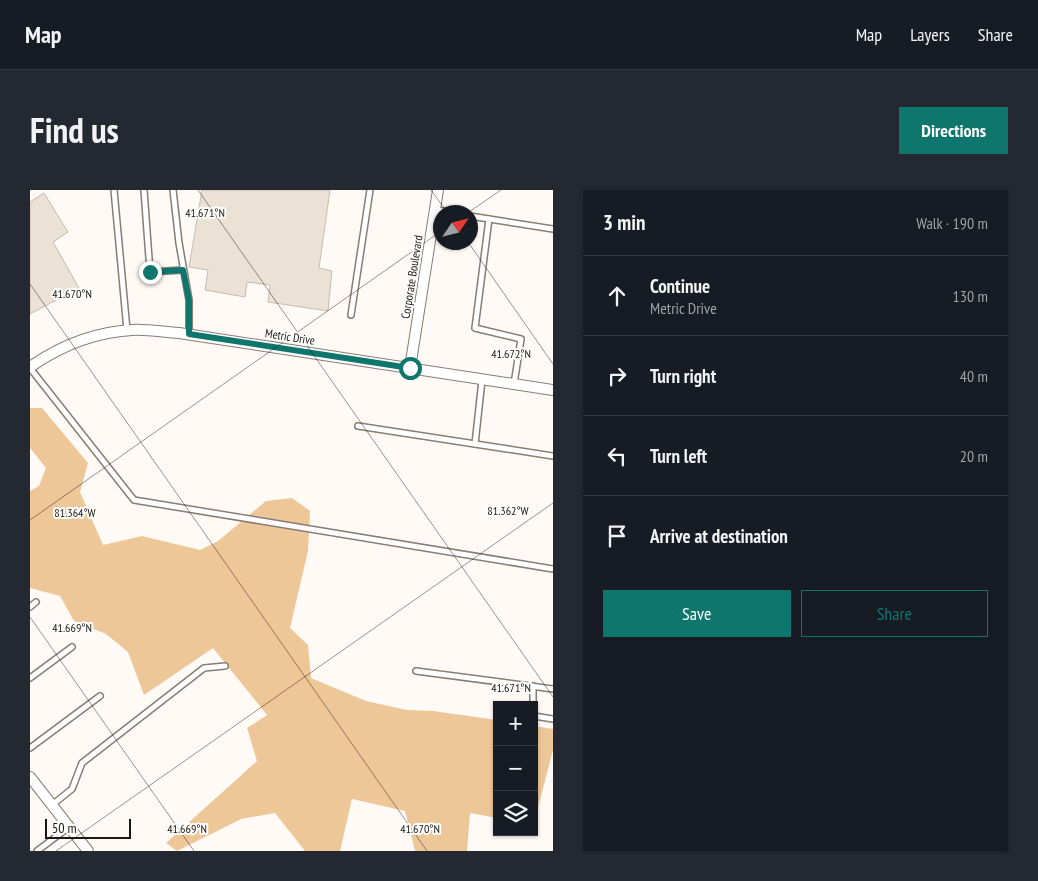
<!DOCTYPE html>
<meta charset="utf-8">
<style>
:root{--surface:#171b24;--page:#242831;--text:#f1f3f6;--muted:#9ea1a6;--line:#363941;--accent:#0f766e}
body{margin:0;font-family:"PT Sans Narrow",sans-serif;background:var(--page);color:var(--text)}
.controls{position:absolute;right:15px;bottom:15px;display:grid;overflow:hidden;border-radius:0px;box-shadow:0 1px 4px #0004}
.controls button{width:45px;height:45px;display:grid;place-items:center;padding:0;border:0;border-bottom:1px solid var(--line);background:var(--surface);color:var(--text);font:25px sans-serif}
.compass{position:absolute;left:403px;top:15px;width:45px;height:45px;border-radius:50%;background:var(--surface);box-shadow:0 1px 4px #0004;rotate:55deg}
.scale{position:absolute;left:15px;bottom:12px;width:86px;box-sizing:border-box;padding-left:5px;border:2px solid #1a1612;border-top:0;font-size:14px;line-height:18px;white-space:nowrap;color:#1a1612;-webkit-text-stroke:4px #fff;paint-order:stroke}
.stop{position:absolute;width:15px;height:15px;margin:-11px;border:4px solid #0f766e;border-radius:50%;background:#fff}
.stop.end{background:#0f766e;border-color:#fff;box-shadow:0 1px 5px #0008}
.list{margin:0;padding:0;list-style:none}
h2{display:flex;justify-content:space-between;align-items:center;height:65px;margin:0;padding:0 20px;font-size:21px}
h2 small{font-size:16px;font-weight:400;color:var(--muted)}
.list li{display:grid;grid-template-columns:32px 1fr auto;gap:15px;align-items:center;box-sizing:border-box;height:80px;padding:0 20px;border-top:1px solid var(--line)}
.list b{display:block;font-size:19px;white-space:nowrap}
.list p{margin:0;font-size:16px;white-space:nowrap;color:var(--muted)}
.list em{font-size:16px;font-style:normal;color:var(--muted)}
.actions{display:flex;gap:10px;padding:15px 20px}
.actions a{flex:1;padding:11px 0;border:1px solid var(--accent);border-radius:0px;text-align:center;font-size:18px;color:var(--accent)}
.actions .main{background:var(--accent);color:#fff}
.icon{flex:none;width:28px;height:28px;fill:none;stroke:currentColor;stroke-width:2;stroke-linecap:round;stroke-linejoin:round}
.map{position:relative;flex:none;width:523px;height:661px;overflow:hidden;border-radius:0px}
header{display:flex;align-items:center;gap:30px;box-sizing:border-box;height:70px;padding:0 25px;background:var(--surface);border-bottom:1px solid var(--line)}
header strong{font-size:24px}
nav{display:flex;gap:28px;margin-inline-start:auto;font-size:18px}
.intro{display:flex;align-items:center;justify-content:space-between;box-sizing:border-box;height:120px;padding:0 30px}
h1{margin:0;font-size:35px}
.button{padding:12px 22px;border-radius:0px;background:var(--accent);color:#fff;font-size:18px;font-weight:700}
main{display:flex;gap:30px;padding:0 30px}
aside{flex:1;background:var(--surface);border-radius:0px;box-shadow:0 1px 4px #0004}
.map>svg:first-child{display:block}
.green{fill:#eec798}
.building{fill:#ebe1d5;stroke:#c5bcb0}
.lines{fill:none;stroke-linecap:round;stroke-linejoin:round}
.lane-casing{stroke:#877d73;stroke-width:8}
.street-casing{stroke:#877d73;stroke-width:12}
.lane{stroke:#fff;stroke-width:5}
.street{stroke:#fff;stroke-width:10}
.route{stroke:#0f766e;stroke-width:6}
.ticks{fill:none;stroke:#1a1612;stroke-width:1;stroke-opacity:0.45}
.labels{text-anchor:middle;stroke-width:4;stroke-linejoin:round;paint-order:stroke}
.street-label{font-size:12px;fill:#1a1612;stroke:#fff}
.ticks-label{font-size:12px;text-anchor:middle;fill:#1a1612;stroke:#fff;stroke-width:4;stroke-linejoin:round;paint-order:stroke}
</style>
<header>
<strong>Map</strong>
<nav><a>Map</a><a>Layers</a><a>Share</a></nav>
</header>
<div class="intro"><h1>Find us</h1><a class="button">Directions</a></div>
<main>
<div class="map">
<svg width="523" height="661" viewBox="0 0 523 661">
<rect width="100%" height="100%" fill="#fffaf6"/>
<!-- green -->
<g class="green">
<polygon points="0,218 12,218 58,273 50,302 73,355 112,346 170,360 188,351 236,311 262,308 280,321 278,361 260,438 278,455 281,488 336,511 377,520 403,521 467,530 467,628 440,623 437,661 385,661 375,621 322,609 310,661 275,661 245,623 211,629 147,661 136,653 227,571 217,538 237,525 183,458 114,505 98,462 76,444 44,431 30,406 0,398 0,301 9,296 16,278 0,258"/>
<polygon points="504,536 523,539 523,560 504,633"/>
</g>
<!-- building -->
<g class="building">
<polygon points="172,0 300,0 289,78 302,81 298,121 238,112 240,95 217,92 215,107 175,100 178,80 159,77"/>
<polygon points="14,3 38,42 23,52 49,98 0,124 0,12"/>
</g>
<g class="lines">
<defs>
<g id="lane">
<polyline points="84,0 97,140"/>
<polyline points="114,0 120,82 153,80"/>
<polyline points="143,0 149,53 159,110 159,144"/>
<polyline points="405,20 421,22"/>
<polyline points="440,26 523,39"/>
<polyline points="459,29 445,138 491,149 484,194"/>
<polyline points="321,125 340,0"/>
<polyline points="0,178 104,310 523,379"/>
<polyline points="328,236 523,266"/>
<polyline points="445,254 452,190"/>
<polyline points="0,417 6,412"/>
<polyline points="386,481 523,499"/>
<polyline points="0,488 42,457"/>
<polyline points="503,515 503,496"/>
<polyline points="504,526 523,529"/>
<polyline points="0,558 70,506"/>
<polyline points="22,615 42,599 52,573 174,478 195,476"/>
<polyline points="7,661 39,637"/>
</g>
<g id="street">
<path d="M0 177C30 156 65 142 102 140 117 139 133 142 149 143L523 200"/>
<polyline points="380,178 408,0"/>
<polyline points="0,587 58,661"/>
</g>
</defs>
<!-- lane casing -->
<use href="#lane" class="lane-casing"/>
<!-- street casing -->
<use href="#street" class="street-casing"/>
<!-- lane -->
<use href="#lane" class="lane"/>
<!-- street -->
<use href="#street" class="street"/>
</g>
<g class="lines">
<!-- route -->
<polyline class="route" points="120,82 153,80 159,110 159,144 380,178"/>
</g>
<!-- ticks -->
<path class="ticks" d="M168 0 523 507M401 0 417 22M439 22 471 0M438 52 523 174M0 94 397 661M0 330 410 42M0 427 164 661M26 661 523 313"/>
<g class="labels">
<!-- street labels -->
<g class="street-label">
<text transform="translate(382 87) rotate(-81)" y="4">Corporate Boulevard</text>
<text transform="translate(260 147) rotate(9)" y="4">Metric Drive</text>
</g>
</g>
<g class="ticks-label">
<text x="175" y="27">41.671°N</text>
<text x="42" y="108">41.670°N</text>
<text x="481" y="168">41.672°N</text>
<text x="478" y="325">81.362°W</text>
<text x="45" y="327">81.364°W</text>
<text x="42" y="442">41.669°N</text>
<text x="481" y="502">41.671°N</text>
<text x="157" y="643">41.669°N</text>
<text x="390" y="643">41.670°N</text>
</g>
</svg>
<div class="controls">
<button>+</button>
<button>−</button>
<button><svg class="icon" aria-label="layers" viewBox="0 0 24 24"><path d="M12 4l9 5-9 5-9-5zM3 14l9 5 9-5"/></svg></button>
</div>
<svg class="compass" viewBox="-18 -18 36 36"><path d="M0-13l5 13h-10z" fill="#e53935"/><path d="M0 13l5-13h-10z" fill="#9ea1a6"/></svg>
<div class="scale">50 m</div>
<div class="stop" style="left:380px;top:178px"></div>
<div class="stop end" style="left:120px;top:82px"></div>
</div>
<aside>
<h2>3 min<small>Walk · 190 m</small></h2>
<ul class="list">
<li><svg class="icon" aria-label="ahead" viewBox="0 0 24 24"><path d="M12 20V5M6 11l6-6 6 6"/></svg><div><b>Continue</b><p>Metric Drive</p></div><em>130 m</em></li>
<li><svg class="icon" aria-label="right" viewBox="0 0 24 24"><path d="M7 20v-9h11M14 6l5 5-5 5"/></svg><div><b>Turn right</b></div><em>40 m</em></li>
<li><svg class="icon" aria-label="left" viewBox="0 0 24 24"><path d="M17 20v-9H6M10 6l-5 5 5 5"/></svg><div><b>Turn left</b></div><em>20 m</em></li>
<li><svg class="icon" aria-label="arrive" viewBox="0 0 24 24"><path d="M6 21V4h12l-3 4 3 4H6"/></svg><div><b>Arrive at destination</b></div></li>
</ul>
<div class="actions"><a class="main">Save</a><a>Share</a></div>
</aside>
</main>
